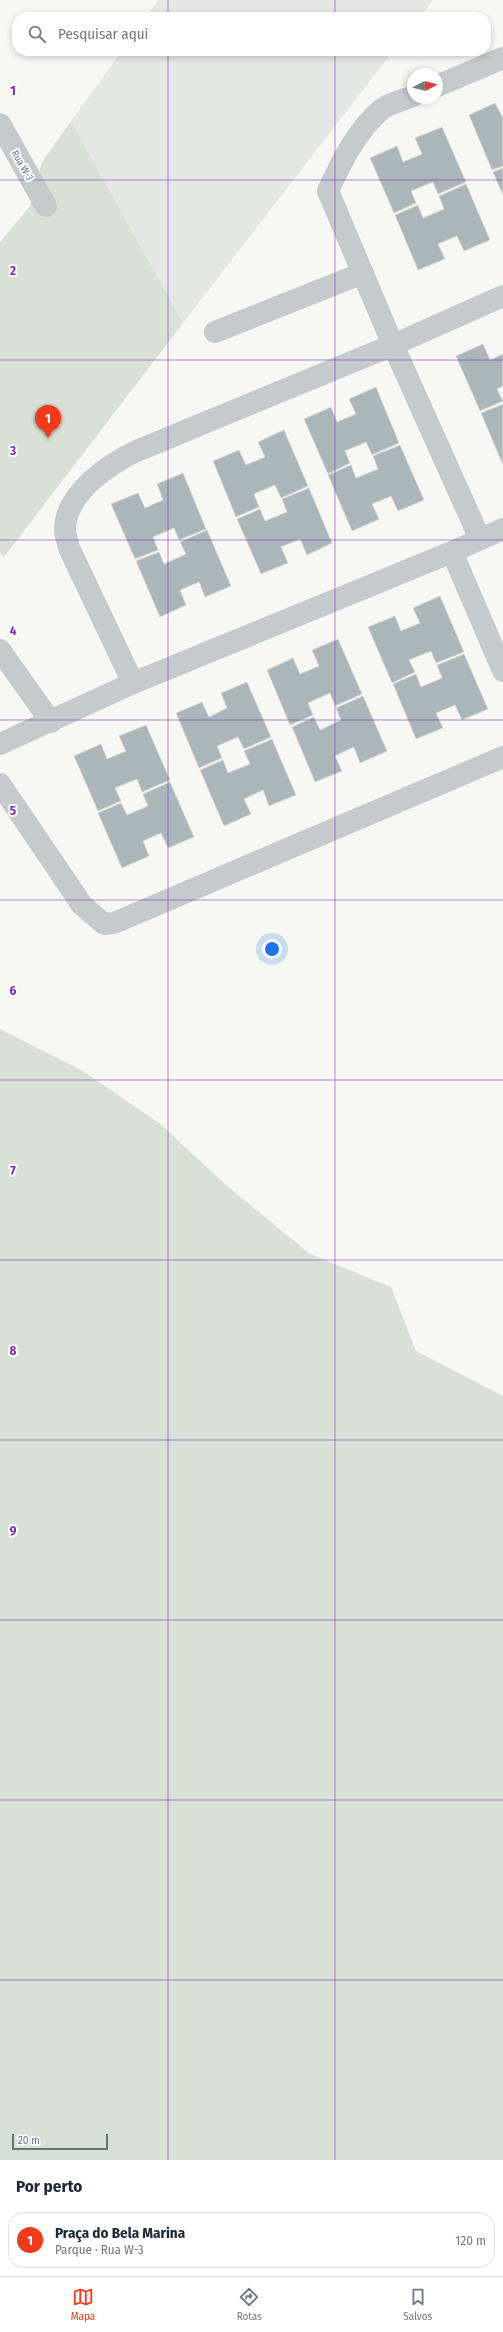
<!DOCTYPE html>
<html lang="pt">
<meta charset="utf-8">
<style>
:root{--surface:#fff;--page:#f2f2f3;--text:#1f2937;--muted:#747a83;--line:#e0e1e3;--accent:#f23a1a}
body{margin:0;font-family:"Fira Sans Condensed",sans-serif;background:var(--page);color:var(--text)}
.compass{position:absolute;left:407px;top:68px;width:36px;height:36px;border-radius:50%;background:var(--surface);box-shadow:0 2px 6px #0003;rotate:83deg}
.scale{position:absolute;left:12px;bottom:10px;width:96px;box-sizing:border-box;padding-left:4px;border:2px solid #607682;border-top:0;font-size:11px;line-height:14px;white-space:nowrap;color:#607682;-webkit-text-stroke:3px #fff;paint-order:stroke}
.you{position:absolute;left:272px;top:949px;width:14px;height:14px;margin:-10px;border:3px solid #fff;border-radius:50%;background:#1a73e8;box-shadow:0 0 0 6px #1a73e833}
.badge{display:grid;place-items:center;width:26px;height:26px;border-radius:50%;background:var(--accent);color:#fff;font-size:13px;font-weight:700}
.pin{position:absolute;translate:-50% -33px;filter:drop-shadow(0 1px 2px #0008)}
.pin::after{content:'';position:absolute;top:21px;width:14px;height:12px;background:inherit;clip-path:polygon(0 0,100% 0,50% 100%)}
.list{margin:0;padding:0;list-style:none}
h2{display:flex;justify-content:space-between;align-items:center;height:52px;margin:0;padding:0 16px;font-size:17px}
h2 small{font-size:13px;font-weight:400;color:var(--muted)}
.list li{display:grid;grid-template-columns:26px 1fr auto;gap:12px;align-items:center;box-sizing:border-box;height:56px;margin:0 8px 8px;padding:0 8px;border:1px solid var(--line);border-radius:16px}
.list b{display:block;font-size:15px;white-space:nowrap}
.list p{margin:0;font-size:13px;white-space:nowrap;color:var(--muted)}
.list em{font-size:13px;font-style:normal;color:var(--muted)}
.icon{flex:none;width:22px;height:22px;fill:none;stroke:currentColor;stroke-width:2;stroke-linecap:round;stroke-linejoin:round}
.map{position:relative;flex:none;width:503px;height:2160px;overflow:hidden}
.search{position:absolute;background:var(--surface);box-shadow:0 2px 6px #0003;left:12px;right:12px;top:12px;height:44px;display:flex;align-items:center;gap:10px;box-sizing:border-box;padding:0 14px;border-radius:16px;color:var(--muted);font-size:15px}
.sheet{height:116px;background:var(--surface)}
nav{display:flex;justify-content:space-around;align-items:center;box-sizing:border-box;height:56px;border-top:1px solid var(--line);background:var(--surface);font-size:11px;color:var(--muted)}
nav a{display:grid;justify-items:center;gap:2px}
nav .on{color:var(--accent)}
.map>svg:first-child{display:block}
.built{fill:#e5e7e5}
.green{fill:#d9e0d5}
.building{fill:#abb6ba;stroke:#d9d9d6}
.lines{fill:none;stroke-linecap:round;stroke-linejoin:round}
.street{stroke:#c5cacd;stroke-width:22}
.grid{fill:none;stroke:#7b2cbf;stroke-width:1;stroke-opacity:0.55}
.labels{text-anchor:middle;stroke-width:4;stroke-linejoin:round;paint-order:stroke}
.street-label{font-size:10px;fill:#607682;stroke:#fff}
.grid-label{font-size:13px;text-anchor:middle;font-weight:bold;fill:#7b2cbf;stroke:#fff;stroke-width:4;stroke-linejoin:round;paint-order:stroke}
</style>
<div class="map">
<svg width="503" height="2160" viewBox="0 0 503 2160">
<rect width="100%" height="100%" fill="#f7f7f4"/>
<!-- built -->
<g class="built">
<polygon points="158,0 433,0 420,17 146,17"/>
<polygon points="122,51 393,51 183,323 71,121"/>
</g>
<!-- green -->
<g class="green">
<polygon points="71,121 183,323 4,557 0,553 0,242 30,206 42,162"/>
<polygon points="0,1029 83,1071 159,1123 226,1185 310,1254 391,1287 416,1351 503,1396 503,2160 0,2160"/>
</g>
<!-- building -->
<g class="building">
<polygon points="495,103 503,118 503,166 492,170 469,115"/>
<polygon points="442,127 466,182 438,194 433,182 411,191 416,203 394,213 370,158 397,146 403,162 422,154 415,138"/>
<polygon points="503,168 503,195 493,172"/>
<polygon points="466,184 490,240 464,251 457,236 438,244 445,259 418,270 395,215 418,205 423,218 444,209 439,196"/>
<polygon points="483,344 490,360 503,354 503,386 497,389 503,401 480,411 456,356"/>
<polygon points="376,387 399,443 372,455 366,442 345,451 350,463 328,474 304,419 331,407 337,422 356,414 349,399"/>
<polygon points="503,404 503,465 481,413"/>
<polygon points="284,430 308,486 281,498 275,485 254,494 259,507 236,517 213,461 239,450 246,465 265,457 258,442"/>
<polygon points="400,445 424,500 398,511 391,496 372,504 379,519 352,531 328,475 351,465 356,478 378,469 373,456"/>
<polygon points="183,473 206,529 179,540 174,528 153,537 158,550 135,559 111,504 138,493 145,508 163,500 157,484"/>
<polygon points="309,488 332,543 307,555 300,539 281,547 288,563 261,574 237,519 260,509 265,521 287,512 282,499"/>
<polygon points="207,530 231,586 205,597 199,582 180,590 186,605 160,617 136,561 159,552 164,564 186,554 180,542"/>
<polygon points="440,596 464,652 436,663 431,651 409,660 415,672 392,683 368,627 395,616 401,631 420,623 413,608"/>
<polygon points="338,639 362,694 335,706 330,693 308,703 313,715 290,725 267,670 293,658 300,674 319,666 312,650"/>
<polygon points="464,654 488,709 462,720 455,705 436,713 443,728 416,739 393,684 416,674 421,687 442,678 437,665"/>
<polygon points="247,682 271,737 244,749 238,737 217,746 222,758 199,768 176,713 202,702 209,717 227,708 221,693"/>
<polygon points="363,696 387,751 360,763 354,747 335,756 342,771 315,782 292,727 314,717 320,730 341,720 336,708"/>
<polygon points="146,725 170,780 142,792 137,779 115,788 121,801 98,811 74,756 101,744 107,759 126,751 119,736"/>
<polygon points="272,739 296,795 269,806 263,790 244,799 251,814 224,826 200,770 223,760 228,773 250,764 244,751"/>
<polygon points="170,782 194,837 168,848 161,833 143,841 149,856 122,868 98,813 121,803 127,815 148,806 143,794"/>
</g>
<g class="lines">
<!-- street -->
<g class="street">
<polyline points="437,86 503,58"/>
<path d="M413 96C404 100 390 103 382 109 357 130 341 162 328 191L393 345 480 539"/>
<polyline points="0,124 46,206"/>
<polyline points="215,332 363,273"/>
<polyline points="452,552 503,671"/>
<polyline points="0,650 51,722"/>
<path d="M133 683 69 548C68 542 65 535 65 530 65 493 110 463 139 450L393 345 503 296"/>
<polyline points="0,744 133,683 452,552 503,529"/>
<polyline points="0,784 82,905 104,924 114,923 503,757"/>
</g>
</g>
<!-- grid -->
<path class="grid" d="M168 0V17M335 0V17M168 51V2160M335 51V2160M0 180H503M0 360H503M0 540H503M0 720H503M0 900H503M0 1080H503M0 1260H503M0 1440H503M0 1620H503M0 1800H503M0 1980H503"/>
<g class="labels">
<!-- street labels -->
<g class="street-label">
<text transform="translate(23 165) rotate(60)" y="4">Rua W-3</text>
</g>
</g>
<g class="grid-label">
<text x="13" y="95">1</text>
<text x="13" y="275">2</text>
<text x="13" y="455">3</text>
<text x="13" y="635">4</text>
<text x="13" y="815">5</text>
<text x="13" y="995">6</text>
<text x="13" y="1175">7</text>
<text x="13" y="1355">8</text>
<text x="13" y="1535">9</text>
</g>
</svg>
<svg class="compass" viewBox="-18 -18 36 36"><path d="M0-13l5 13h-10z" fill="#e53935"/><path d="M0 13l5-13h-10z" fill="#747a83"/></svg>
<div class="scale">20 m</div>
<div class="you"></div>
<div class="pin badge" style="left:48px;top:438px">1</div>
<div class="search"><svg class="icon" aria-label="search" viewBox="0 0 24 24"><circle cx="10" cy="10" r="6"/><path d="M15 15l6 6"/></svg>Pesquisar aqui</div>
</div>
<section class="sheet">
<h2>Por perto<small></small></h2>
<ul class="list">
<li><span class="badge">1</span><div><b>Praça do Bela Marina</b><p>Parque · Rua W-3</p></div><em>120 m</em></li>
</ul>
</section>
<nav>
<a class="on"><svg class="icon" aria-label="map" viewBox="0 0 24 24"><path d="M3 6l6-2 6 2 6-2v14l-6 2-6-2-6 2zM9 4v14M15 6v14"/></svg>Mapa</a>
<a><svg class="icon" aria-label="directions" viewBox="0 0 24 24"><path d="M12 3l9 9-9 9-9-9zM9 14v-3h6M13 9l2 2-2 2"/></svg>Rotas</a>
<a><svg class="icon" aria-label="saved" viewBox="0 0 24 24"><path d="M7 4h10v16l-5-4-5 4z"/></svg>Salvos</a>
</nav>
